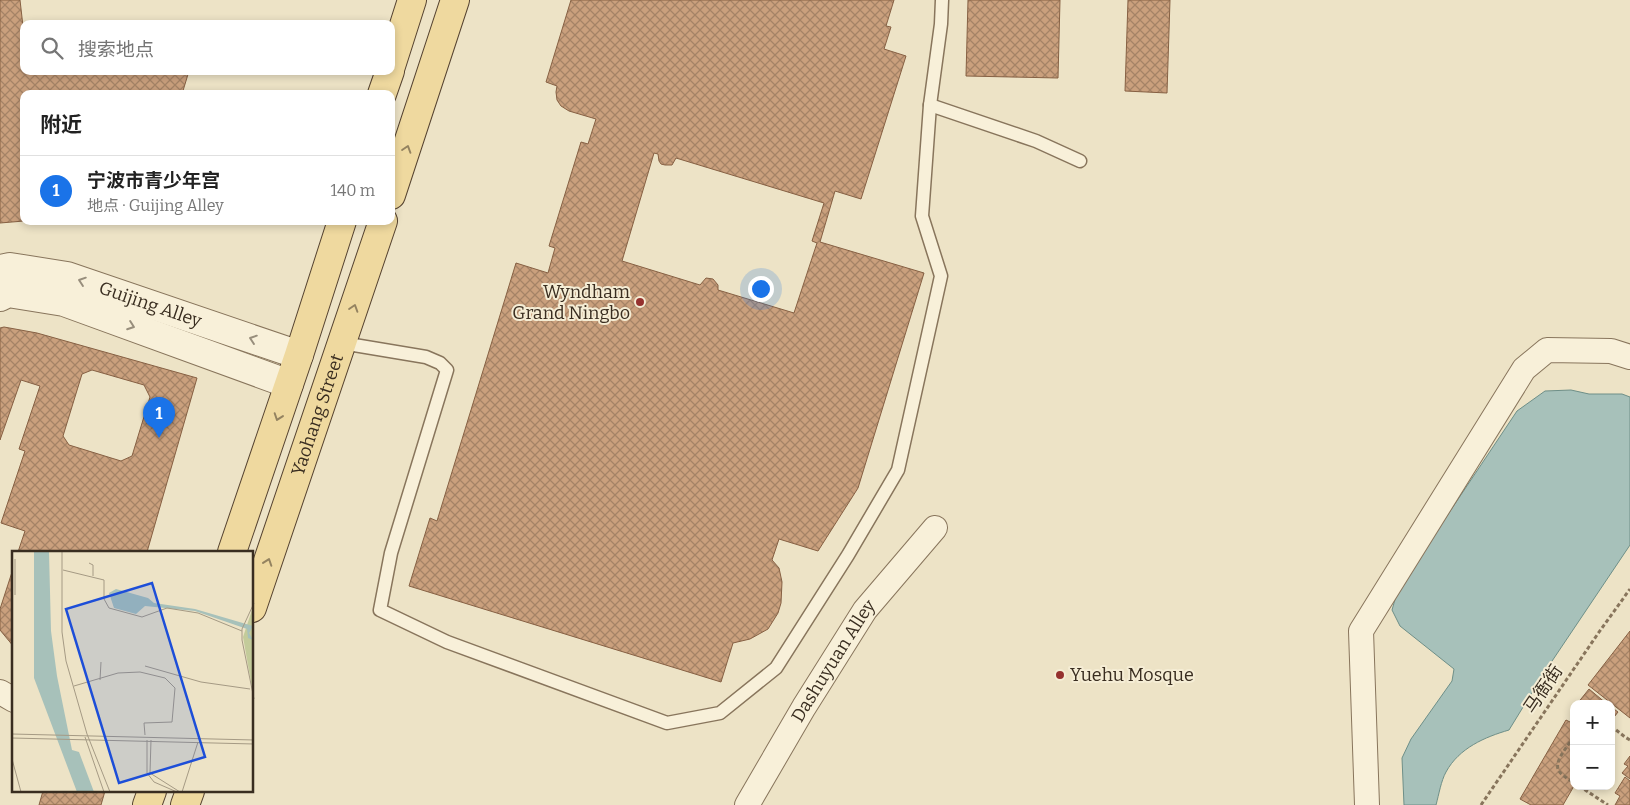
<!DOCTYPE html>
<html lang="zh">
<meta charset="utf-8">
<style>
:root{--surface:#fff;--page:#f6f6f6;--text:#222;--muted:#767676;--line:#e0e0e0;--accent:#1a73e8}
body{margin:0;font-family:Bitter,"Noto Sans SC",serif;background:var(--page);color:var(--text)}
.controls{position:absolute;right:15px;bottom:15px;display:grid;overflow:hidden;border-radius:10px;box-shadow:0 2px 8px #0003}
.controls button{width:45px;height:45px;display:grid;place-items:center;padding:0;border:0;border-bottom:1px solid var(--line);background:var(--surface);color:var(--text);font:25px sans-serif}
.you{position:absolute;left:760px;top:288px;width:18px;height:18px;margin:-12px;border:4px solid #fff;border-radius:50%;background:#1a73e8;box-shadow:0 0 0 8px #1a73e833}
.badge{display:grid;place-items:center;width:32px;height:32px;border-radius:50%;background:var(--accent);color:#fff;font-size:16px;font-weight:700}
.pin{position:absolute;translate:-50% -41px;filter:drop-shadow(0 1px 2px #0008)}
.pin::after{content:'';position:absolute;top:26px;width:18px;height:15px;background:inherit;clip-path:polygon(0 0,100% 0,50% 100%)}
.list{margin:0;padding:0;list-style:none}
h2{display:flex;justify-content:space-between;align-items:center;height:65px;margin:0;padding:0 20px;font-size:21px}
h2 small{font-size:16px;font-weight:400;color:var(--muted)}
.list li{display:grid;grid-template-columns:32px 1fr auto;gap:15px;align-items:center;box-sizing:border-box;height:70px;padding:0 20px;border-top:1px solid var(--line)}
.list b{display:block;font-size:19px;white-space:nowrap}
.list p{margin:0;font-size:16px;white-space:nowrap;color:var(--muted)}
.list em{font-size:16px;font-style:normal;color:var(--muted)}
.icon{flex:none;width:28px;height:28px;fill:none;stroke:currentColor;stroke-width:2;stroke-linecap:round;stroke-linejoin:round}
.map{position:relative;flex:none;width:1630px;height:805px;overflow:hidden}
.search{position:absolute;background:var(--surface);box-shadow:0 2px 8px #0003;left:20px;top:20px;width:375px;height:55px;display:flex;align-items:center;gap:12px;box-sizing:border-box;padding:0 18px;border-radius:10px;color:var(--muted);font-size:19px}
.panel{position:absolute;background:var(--surface);box-shadow:0 2px 8px #0003;left:20px;top:90px;width:375px;height:135px;border-radius:10px}
.map>svg:first-child{display:block}
.water{fill:#a7c1ba;stroke:#6e8f88}
.building{fill:url(#building-cross-hatch);stroke:#866043;fill-rule:evenodd}
.lines{fill:none;stroke-linecap:round;stroke-linejoin:round}
.service-casing{stroke:#88755c;stroke-width:15}
.minor-casing{stroke:#88755c;stroke-width:26}
.tertiary-casing{stroke:#88755c;stroke-width:30}
.primary-casing{stroke:#564330;stroke-width:30}
.path{stroke:#88755c;stroke-width:3;stroke-dasharray:4 2.5;stroke-linecap:butt}
.service{stroke:#f8f0d9;stroke-width:12}
.minor{stroke:#f8f0d9;stroke-width:24}
.tertiary{stroke:#f8f0d9;stroke-width:28}
.primary{stroke:#efd99f;stroke-width:28}
.oneway{stroke:#948360}
.oneway2{stroke:#988e7c}
.poi-dot{fill:#95312e;stroke:#f5edd5;stroke-width:2}
.labels{text-anchor:middle;stroke-width:4;stroke-linejoin:round;paint-order:stroke}
.poi-label{font-size:18px;fill:#392d20;stroke:#f5edd5;text-anchor:end}
.street-label{font-size:18px;fill:#392d20;stroke:#f5edd5}
.inset-road{fill:none;stroke:#a59a84;stroke-width:1}
.view{fill:#1d4ed8;fill-opacity:0.15;stroke:#1d4ed8;stroke-width:2.5}
.inset-edge{fill:none;stroke:#392d20;stroke-width:2.5}
</style>
<div class="map">
<svg width="1630" height="805" viewBox="0 0 1630 805">
<defs>
<pattern id="building-cross-hatch" width="8" height="8" patternUnits="userSpaceOnUse" patternTransform="scale(1.25)"><rect width="8" height="8" fill="#caa07d"/><path d="M0 0l8 8M0 8l8-8" fill="none" stroke="#a58366"/></pattern>
</defs>
<rect width="100%" height="100%" fill="#ede3c6"/>
<!-- water -->
<path class="water" d="M1571 390 1589 394H1622L1630 397V545L1544 673 1509 730C1485 737 1459 748 1446 772 1441 781 1439 794 1436 805H1404L1402 758 1411 739 1452 681 1454 669 1400 626 1392 610 1398 589 1517 411 1545 391Z"/>
<!-- building -->
<g class="building">
<polygon points="0,0 20,0 24,35 24,71 189,71 182,94 24,94 24,221 0,223"/>
<path d="M571 0H894L886 26 891 27 884 49 906 56 861 199 835 191 820 242 924 273 858 488 818 551 779 539 772 560 779 568 782 582 781 603 778 613 768 629 750 639 733 643 721 682 409 586 430 518 437 521 516 263 548 273 555 248 549 246 581 142 588 144 596 119 569 111 561 106 557 100 556 92 557 86 546 82ZM654 153 658 154 659 161 661 164 665 165H672L676 158 824 203 812 241 817 243 794 313 718 290V285L713 279 706 278 700 285 622 261Z"/>
<polygon points="968,0 1060,0 1058,78 966,76"/>
<polygon points="1128,0 1170,0 1167,93 1125,91"/>
<path d="M4 327 37 333 197 378 147 552H18L25 531 1 523 25 451 19 449 40 386 21 380 0 440V328ZM92 370 144 385 150 397 132 456 121 461 69 445 63 436 82 374Z"/>
<polygon points="14,566 14,647 0,630 0,609"/>
<polygon points="1630,631 1630,718 1588,685"/>
<polygon points="1589,689 1607,704 1577,704"/>
<polygon points="1611,707 1618,712 1611,721"/>
<polygon points="1566,720 1574,724 1574,786 1563,805 1531,805 1520,799"/>
<polygon points="1630,756 1630,779 1622,773 1628,766 1624,764"/>
<polygon points="1625,777 1630,781 1630,805 1615,805 1620,796 1615,793"/>
<polygon points="43,791 105,791 101,805 39,805"/>
</g>
<g class="lines">
<defs>
<g id="service">
<polyline points="930,105 1036,141 1080,161"/>
<polyline points="342,343 426,357 440,363 447,370 391,553 380,610 447,642 667,723 720,713 776,668 848,555 898,470 941,276 922,216 930,105 941,24 942,0"/>
</g>
<g id="minor">
<polyline points="0,692 14,700"/>
<path id="s1" d="M747 805 804 707 865 610 935 528"/>
<polyline points="1367,805 1361,631 1524,369 1547,350 1611,351 1630,357"/>
</g>
<g id="tertiary">
<path id="s2" d="M0 269 10 267 67 276 299 355"/>
<polyline points="0,297 8,293 64,302 289,384"/>
</g>
<g id="primary">
<polyline points="391,66 412,0"/>
<polyline points="382,94 390,71"/>
<polyline points="391,195 455,0"/>
<polyline points="232,552 299,355 342,221"/>
<path id="s3" d="M252 608 383 221"/>
<polyline points="147,805 152,791"/>
<polyline points="185,805 190,791"/>
</g>
</defs>
<!-- service casing -->
<use href="#service" class="service-casing"/>
<!-- minor casing -->
<use href="#minor" class="minor-casing"/>
<!-- tertiary casing -->
<use href="#tertiary" class="tertiary-casing"/>
<!-- primary casing -->
<use href="#primary" class="primary-casing"/>
<!-- path -->
<g class="path">
<polyline points="1611,726 1625,737 1630,740"/>
<path d="M1574 737C1569 744 1555 760 1558 769 1560 775 1569 779 1574 783"/>
<polyline points="1579,786 1608,805"/>
<polyline points="1481,805 1597,635 1630,589"/>
</g>
<!-- service -->
<use href="#service" class="service"/>
<!-- minor -->
<use href="#minor" class="minor"/>
<!-- tertiary -->
<use href="#tertiary" class="tertiary"/>
<!-- primary -->
<use href="#primary" class="primary"/>
</g>
<!-- one-way arrows -->
<defs><path id="oneway-chevron" d="M-2-3.5L2.5 0L-2 3.5" fill="none" stroke-width="1.6" stroke-linecap="round" stroke-linejoin="round" transform="scale(1.25)"/></defs>
<g class="oneway">
<use href="#oneway-chevron" transform="translate(407 149) rotate(-72)"/>
<use href="#oneway-chevron" transform="translate(354 308) rotate(-72)"/>
<use href="#oneway-chevron" transform="translate(278 417) rotate(109)"/>
<use href="#oneway-chevron" transform="translate(268 562) rotate(-71)"/>
</g>
<g class="oneway2">
<use href="#oneway-chevron" transform="translate(82 281) rotate(-161)"/>
<use href="#oneway-chevron" transform="translate(131 326) rotate(20)"/>
<use href="#oneway-chevron" transform="translate(253 339) rotate(-161)"/>
</g>
<!-- markers -->
<g class="poi-dot">
<circle cx="640" cy="302" r="5"/>
<circle cx="1060" cy="675" r="5"/>
</g>
<g class="labels">
<!-- poi labels -->
<g class="poi-label">
<text x="630" y="298">Wyndham<tspan x="630" dy="21">Grand Ningbo</tspan></text>
<text x="1070" y="681" text-anchor="start">Yuehu Mosque</text>
</g>
<!-- street labels -->
<g class="street-label">
<text dy="6" stroke="none"><textPath href="#s2" startOffset="156">Guijing Alley</textPath></text>
<text dy="6" stroke="none"><textPath href="#s3" startOffset="204">Yaohang Street</textPath></text>
<text dy="6" stroke="none"><textPath href="#s1" startOffset="168">Dashuyuan Alley</textPath></text>
<text transform="translate(1543 689) rotate(-56)" y="6">马衙街</text>
</g>
</g>
<!-- overview -->
<g transform="translate(12 551)">
<rect width="241" height="241" fill="#ede3c6"/>
<path d="M241 56V142L231 86Z" fill="#c3cb9a"/>
<path d="M22 1H37L39 80 45 125 60 199 67 201 82 241H65L22 127ZM104 38 136 47 142 52 183 58 241 75 237 82 241 89 236 87 235 78 183 60 133 55 124 63 102 57 97 42Z" fill="#a7c1ba"/>
<path class="inset-road" d="M50 1V81L54 110 75 183 98 241M77 12 81 14V25M51 19 92 29V48L97 57 130 66 155 57 186 62 230 80M3 44V8M242 52 230 78V89L242 148M133 115 189 131 238 138M88 129 89 111M62 135 106 122 128 121 153 127 163 137 160 171 132 172 133 184M0 183 242 189M73 186 92 241M0 187 242 193M135 189V222L142 231 165 241M139 189 138 222 168 241M0 208 9 241M170 241 186 191"/>
<path class="view" d="M140 32 193 206 107 232 54 58Z"/>
<rect width="241" height="241" class="inset-edge"/>
</g>
</svg>
<div class="controls">
<button>+</button>
<button>−</button>
</div>
<div class="you"></div>
<div class="pin badge" style="left:159px;top:438px">1</div>
<div class="search"><svg class="icon" aria-label="search" viewBox="0 0 24 24"><circle cx="10" cy="10" r="6"/><path d="M15 15l6 6"/></svg>搜索地点</div>
<section class="panel">
<h2>附近<small></small></h2>
<ul class="list">
<li><span class="badge">1</span><div><b>宁波市青少年宫</b><p>地点 · Guijing Alley</p></div><em>140 m</em></li>
</ul>
</section>
</div>
